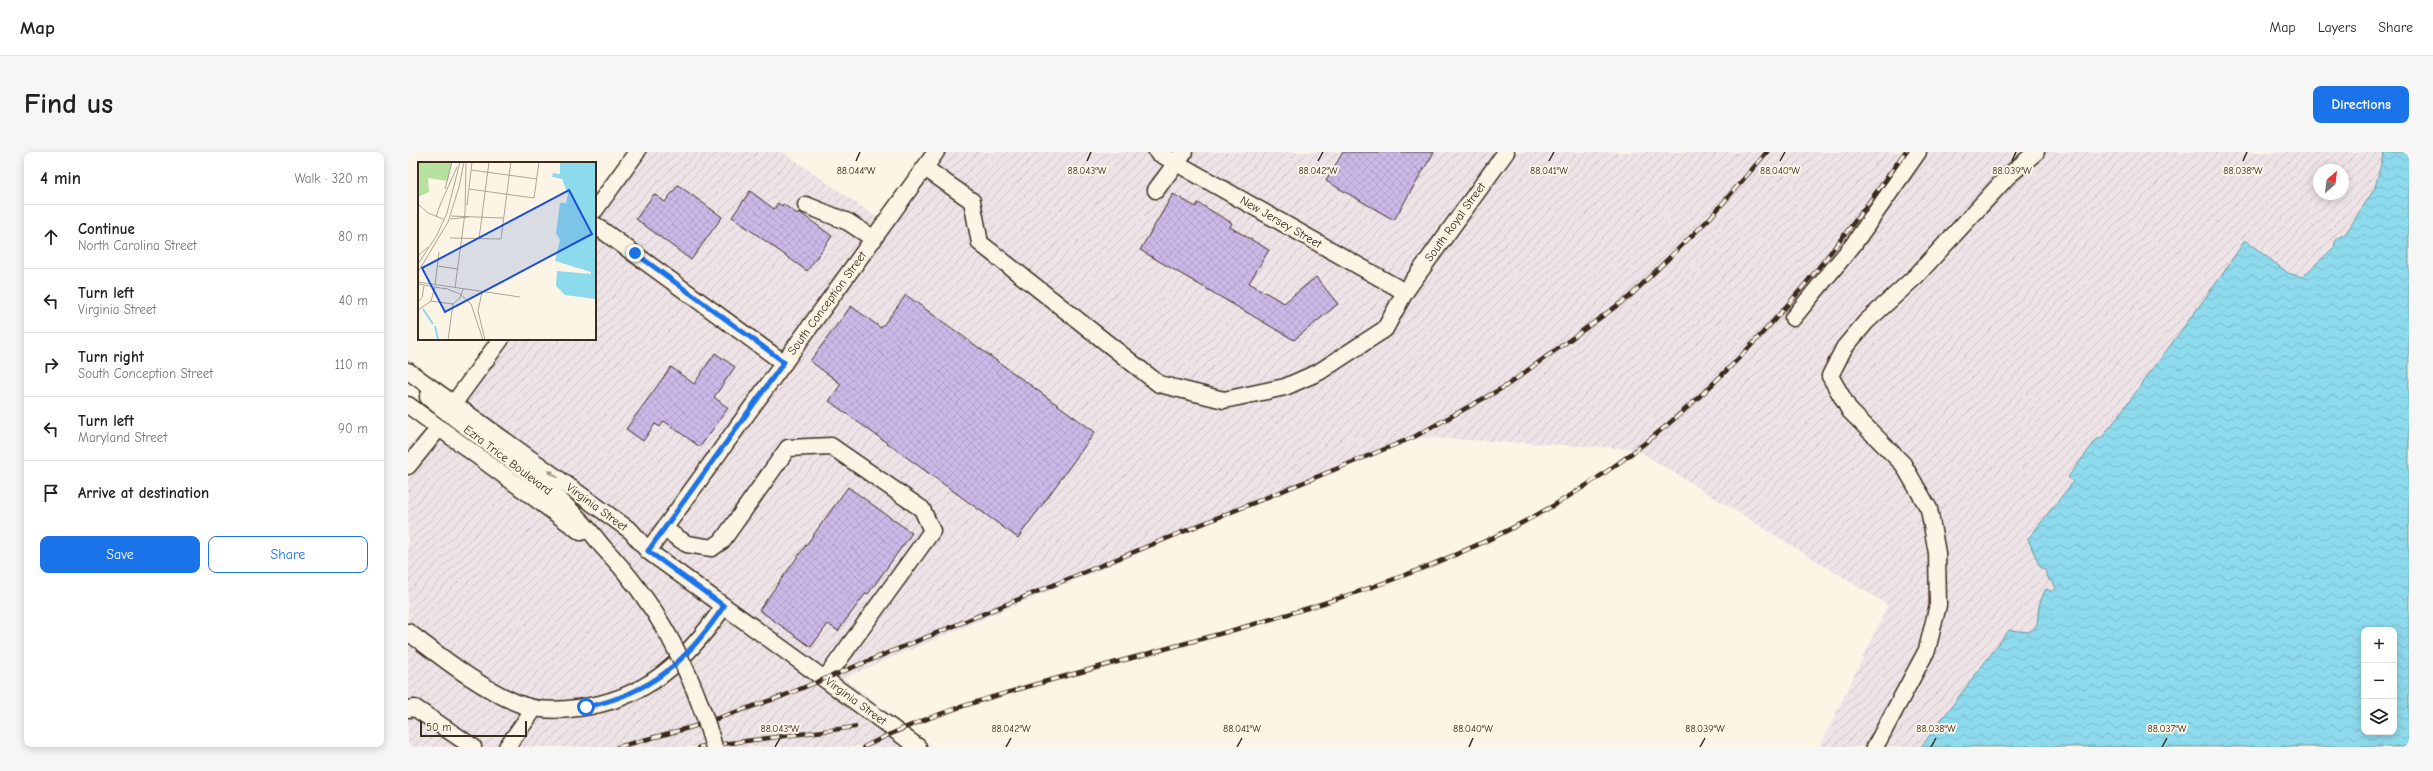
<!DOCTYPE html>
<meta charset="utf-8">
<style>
:root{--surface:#fff;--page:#f6f6f6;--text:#222;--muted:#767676;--line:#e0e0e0;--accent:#1a73e8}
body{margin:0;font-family:"Comic Neue",sans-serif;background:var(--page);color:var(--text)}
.controls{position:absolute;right:12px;bottom:12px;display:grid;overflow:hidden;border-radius:8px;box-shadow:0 2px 10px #0003}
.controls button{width:36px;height:36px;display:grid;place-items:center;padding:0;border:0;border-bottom:1px solid var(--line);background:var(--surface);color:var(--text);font:20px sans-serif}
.compass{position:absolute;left:1905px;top:12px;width:36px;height:36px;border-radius:50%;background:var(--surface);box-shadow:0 2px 10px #0003;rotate:28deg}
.scale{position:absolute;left:12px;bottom:10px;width:107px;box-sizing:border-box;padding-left:4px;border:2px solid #3b2a1e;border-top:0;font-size:11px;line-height:14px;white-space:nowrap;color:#3b2a1e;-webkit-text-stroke:3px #fcf5e5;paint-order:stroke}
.stop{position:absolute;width:12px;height:12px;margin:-9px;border:3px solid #1a73e8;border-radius:50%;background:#fff}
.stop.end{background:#1a73e8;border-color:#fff;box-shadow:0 1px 4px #0008}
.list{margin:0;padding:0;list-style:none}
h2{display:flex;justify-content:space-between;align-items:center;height:52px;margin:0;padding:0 16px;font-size:17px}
h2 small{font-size:13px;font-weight:400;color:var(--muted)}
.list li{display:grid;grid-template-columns:26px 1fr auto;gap:12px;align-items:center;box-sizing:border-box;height:64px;padding:0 16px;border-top:1px solid var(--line)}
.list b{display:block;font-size:15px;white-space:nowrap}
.list p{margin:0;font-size:13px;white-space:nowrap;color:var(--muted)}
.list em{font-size:13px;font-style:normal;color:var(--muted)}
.actions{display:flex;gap:8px;padding:12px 16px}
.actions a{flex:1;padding:9px 0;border:1px solid var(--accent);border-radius:8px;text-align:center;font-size:14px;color:var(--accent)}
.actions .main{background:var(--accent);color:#fff}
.icon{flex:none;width:22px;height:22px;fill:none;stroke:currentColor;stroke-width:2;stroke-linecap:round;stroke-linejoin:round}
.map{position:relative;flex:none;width:2001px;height:595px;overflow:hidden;border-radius:8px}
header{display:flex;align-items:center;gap:24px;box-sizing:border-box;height:56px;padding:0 20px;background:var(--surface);border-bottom:1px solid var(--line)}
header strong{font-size:19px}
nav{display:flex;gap:22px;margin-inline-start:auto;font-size:14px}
.intro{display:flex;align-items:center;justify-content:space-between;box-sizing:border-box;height:96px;padding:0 24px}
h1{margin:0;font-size:28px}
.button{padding:10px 18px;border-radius:8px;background:var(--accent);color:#fff;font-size:14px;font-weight:700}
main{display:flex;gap:24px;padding:0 24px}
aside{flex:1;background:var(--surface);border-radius:8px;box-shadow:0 2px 10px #0003}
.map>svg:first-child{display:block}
.industrial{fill:url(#industrial-furrows);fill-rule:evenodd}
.water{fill:url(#water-waves);stroke:#6c949a;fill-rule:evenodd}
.building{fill:url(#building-cross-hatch);stroke:#3b2a1e}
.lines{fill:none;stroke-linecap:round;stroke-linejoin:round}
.minor-casing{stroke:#3b2a1e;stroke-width:19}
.minor{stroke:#fcf5e5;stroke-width:16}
.rail-casing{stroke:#3b2a1e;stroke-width:4.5}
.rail{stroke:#fcf5e5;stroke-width:3;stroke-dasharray:9;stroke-linecap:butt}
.minor-bridge-casing{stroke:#3b2a1e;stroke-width:19;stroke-linecap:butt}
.minor-bridge{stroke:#fcf5e5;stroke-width:16}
.oneway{fill:#9c9082}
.route{stroke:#1a73e8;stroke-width:5}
.ticks{fill:none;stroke:#3b2a1e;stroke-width:1.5}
.labels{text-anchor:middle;stroke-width:4;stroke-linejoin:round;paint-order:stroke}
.street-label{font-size:12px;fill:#3b2a1e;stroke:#fcf5e5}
.inset-river{fill:none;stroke:#8ddaed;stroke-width:2}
.inset-road{fill:none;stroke:#afa495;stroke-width:1}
.view{fill:#1d4ed8;fill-opacity:0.15;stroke:#1d4ed8;stroke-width:2}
.inset-edge{fill:none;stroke:#3b2a1e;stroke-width:2}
.ticks-label{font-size:10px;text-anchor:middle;fill:#3b2a1e;stroke:#fcf5e5;stroke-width:4;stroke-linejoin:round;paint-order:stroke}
</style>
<header>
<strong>Map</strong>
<nav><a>Map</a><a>Layers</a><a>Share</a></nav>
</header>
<div class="intro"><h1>Find us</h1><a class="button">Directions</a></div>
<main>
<aside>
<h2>4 min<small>Walk · 320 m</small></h2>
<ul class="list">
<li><svg class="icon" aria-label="ahead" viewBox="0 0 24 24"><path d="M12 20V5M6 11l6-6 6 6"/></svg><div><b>Continue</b><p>North Carolina Street</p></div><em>80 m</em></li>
<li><svg class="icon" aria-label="left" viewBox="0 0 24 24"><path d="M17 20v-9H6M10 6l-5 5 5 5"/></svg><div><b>Turn left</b><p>Virginia Street</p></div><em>40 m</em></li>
<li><svg class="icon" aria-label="right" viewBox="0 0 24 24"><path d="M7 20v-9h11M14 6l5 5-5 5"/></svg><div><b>Turn right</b><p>South Conception Street</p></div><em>110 m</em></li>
<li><svg class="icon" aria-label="left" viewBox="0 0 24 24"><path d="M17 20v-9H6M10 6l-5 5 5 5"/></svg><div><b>Turn left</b><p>Maryland Street</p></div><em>90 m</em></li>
<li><svg class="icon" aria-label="arrive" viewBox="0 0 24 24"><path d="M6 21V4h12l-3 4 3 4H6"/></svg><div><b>Arrive at destination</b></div></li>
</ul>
<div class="actions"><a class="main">Save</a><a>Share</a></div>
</aside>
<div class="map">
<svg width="2001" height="595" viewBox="0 0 2001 595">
<defs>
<pattern id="industrial-furrows" width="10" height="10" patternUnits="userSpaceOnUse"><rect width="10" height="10" fill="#eee3e6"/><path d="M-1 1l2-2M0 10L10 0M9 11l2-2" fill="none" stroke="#cdc3c5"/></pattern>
<pattern id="water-waves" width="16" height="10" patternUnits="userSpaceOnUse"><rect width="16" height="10" fill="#8ddaed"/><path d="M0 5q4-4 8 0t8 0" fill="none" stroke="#7bbbcb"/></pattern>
<pattern id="building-cross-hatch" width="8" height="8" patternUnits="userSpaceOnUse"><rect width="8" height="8" fill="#ccb8e8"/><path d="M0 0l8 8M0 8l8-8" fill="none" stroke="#b09ec7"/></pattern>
</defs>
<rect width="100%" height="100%" fill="#fcf5e5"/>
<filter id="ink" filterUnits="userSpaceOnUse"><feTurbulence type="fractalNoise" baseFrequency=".025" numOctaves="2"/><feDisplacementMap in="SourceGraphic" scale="8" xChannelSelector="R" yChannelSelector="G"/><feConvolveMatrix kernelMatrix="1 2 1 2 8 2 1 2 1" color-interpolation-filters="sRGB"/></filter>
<g filter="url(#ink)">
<!-- industrial -->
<path class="industrial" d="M230 0H375L477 71 528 0H1976L1967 36 1938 81 1894 125 1880 121 1837 88 1814 123 1703 274 1693 286 1689 287 1660 325 1665 330 1620 387 1632 415 1637 418 1641 428 1645 430 1648 436 1644 440 1637 438 1627 476 1621 480 1601 478 1513 595H1412L1480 453 1239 304 1228 297 1006 285 435 526 525 595H0V294L46 251 93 187H187V59ZM1911 18H1935V42H1911Z"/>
<!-- water -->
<path class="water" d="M1976 0H2001V595H1513L1601 478 1621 480 1626 477 1629 472 1631 453 1637 438 1639 437 1644 440 1648 436 1645 430 1641 428 1637 418 1632 415 1620 387 1665 330 1660 325 1689 287 1693 286 1703 274 1814 123 1837 88 1880 121 1894 125 1926 95 1928 87 1938 81 1967 36ZM1956 478H1986V580H1956Z"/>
<!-- building -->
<g class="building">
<polygon points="935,0 1026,0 986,68 918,29"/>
<polygon points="270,33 314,65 283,108 228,67 246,42 257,50"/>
<polygon points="342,39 366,57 370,51 374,54 375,52 389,62 391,60 424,84 399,119 324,65"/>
<polygon points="765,42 788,55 790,51 824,71 822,75 861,98 841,131 876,151 908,125 930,152 886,188 732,98"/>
<polygon points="498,143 687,280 610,386 421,249 433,232 402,209 443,154 473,176"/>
<polygon points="307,201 327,215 306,245 320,256 292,295 256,269 252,275 247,272 235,289 218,277 263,215 286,232"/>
<polygon points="440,335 504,381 460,442 458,441 430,479 420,472 403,495 351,458"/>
</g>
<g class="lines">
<defs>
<g id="minor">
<polyline points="749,0 997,140"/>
<polyline points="517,16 564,49 572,91 751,232 816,248 877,235 911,220 977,177 997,140 1098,0"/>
<polyline points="748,38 776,0"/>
<polyline points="398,53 440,70 466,87"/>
<polyline points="187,58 229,0"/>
<polyline points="187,73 376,211"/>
<polyline points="1385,166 1445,93 1510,0"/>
<polyline points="0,219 223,379 240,399 510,595"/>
<path d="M20 245C78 293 148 333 194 394"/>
<polyline points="46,251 93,187"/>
<polyline points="0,253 173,380"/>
<polyline points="0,314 31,276"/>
<polyline points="256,377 279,392 304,396 314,389 380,296 423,294 514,357 524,379 417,527"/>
<polyline points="240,399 528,0"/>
<path d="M0 480C35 506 69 534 109 551 128 559 149 559 169 556 238 548 278 509 316 454"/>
<polyline points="0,557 7,556 65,595"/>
<polyline points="99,595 126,557"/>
<polyline points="1467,595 1519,498 1530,453 1529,401 1521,357 1495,312 1442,259 1422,224 1436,196 1458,170 1508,124 1599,25 1628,0"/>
</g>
</defs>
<!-- minor casing -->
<use href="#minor" class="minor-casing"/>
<!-- minor -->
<use href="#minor" class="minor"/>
<defs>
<g id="rail">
<polyline points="210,595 284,575 375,544 1006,285 1098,234 1221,145 1302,66 1359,0"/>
<polyline points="291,595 447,575"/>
<path d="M456 595C515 564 579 546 643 528 703 512 763 495 822 479 954 442 1085 399 1198 320 1319 236 1413 120 1497 0"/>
</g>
</defs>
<!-- rail casing -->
<use href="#rail" class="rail-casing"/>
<!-- rail -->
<use href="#rail" class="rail"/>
<defs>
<path id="minor-bridge" d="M194 394C248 450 285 520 306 595"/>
</defs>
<!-- minor-bridge casing -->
<use href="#minor-bridge" class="minor-bridge-casing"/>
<!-- minor-bridge -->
<use href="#minor-bridge" class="minor-bridge"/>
</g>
<!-- one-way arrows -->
<defs><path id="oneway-solid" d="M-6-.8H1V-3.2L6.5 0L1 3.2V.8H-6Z"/></defs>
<use class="oneway" href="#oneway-solid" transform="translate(145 322) rotate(-144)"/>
</g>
<g class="lines" filter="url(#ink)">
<!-- route -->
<path class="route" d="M178 555C244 541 279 509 316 454L240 399 376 210 227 101"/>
</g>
<!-- ticks -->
<path class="ticks" d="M448 9 452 0M679 9 683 0M910 9 915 0M1141 9 1146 0M1372 9 1377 0M1604 9 1608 0M1835 9 1839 0M367 595 372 586M598 595 603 586M829 595 834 586M1061 595 1065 586M1292 595 1297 586M1523 595 1528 586M1754 595 1759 586"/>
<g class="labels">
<!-- street labels -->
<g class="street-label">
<text transform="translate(873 70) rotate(30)" y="4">New Jersey Street</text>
<text transform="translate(1047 70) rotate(-54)" y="4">South Royal Street</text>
<text transform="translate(419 151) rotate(-54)" y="4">South Conception Street</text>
<text transform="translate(100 308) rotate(37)" y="4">Ezra Trice Boulevard</text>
<text transform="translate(189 355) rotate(36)" y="4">Virginia Street</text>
<text transform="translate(448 549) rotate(36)" y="4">Virginia Street</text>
</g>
</g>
<!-- overview -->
<g transform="translate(10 10)">
<rect width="178" height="178" fill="#fcf5e5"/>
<path d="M0 0H34L30 19 10 16 11 30 0 35Z" fill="#b6e19e"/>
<path d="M2 0H8L15 11 0 13ZM15 0H32L23 10Z" fill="#b6e19e"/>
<path d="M142 0H178V137L147 133 138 124 139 109 173 112V110L137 99 142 78 138 71 142 41H148L150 32 144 17 134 15 135 11 142 12Z" fill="#8ddaed"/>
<path class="inset-river" d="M174 0 178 35M5 147 15 162M17 164 20 178"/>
<path class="inset-road" d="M53 8 119 17M27 27 34 0M51 27 116 36 121 0M0 42 10 51 25 57M22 43 39 5M49 43 54 0M47 51 48 0M33 54 85 56M18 55 22 43M32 57 51 55M32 76 83 77 93 0M61 77 71 0M0 94 10 85M0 102 19 73 29 51 42 0M19 104 40 107M0 110 30 60 41 25 46 0M0 120 102 135M0 122 28 127M17 123 21 90M27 126 42 132 53 142 65 178M37 126 47 51M64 130 60 149 67 178M13 139 35 142 42 136 45 127M0 140 4 136 6 124M0 148 13 139 17 125M30 178 35 142"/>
<path class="view" d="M151 28 174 72 27 150 4 106Z"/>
<rect width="178" height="178" class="inset-edge"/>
</g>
<g class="ticks-label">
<text x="448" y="22">88.044°W</text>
<text x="679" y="22">88.043°W</text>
<text x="910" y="22">88.042°W</text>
<text x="1141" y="22">88.041°W</text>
<text x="1372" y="22">88.040°W</text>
<text x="1604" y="22">88.039°W</text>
<text x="1835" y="22">88.038°W</text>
<text x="372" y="580">88.043°W</text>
<text x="603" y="580">88.042°W</text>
<text x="834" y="580">88.041°W</text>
<text x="1065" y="580">88.040°W</text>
<text x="1297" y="580">88.039°W</text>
<text x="1528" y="580">88.038°W</text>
<text x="1759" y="580">88.037°W</text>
</g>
</svg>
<div class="controls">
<button>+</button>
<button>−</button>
<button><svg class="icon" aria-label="layers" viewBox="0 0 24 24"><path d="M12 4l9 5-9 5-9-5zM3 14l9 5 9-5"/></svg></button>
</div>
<svg class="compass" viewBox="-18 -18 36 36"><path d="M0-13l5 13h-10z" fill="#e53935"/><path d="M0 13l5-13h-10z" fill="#767676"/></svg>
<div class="scale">50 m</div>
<div class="stop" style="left:178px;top:555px"></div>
<div class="stop end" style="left:227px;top:101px"></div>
</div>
</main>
